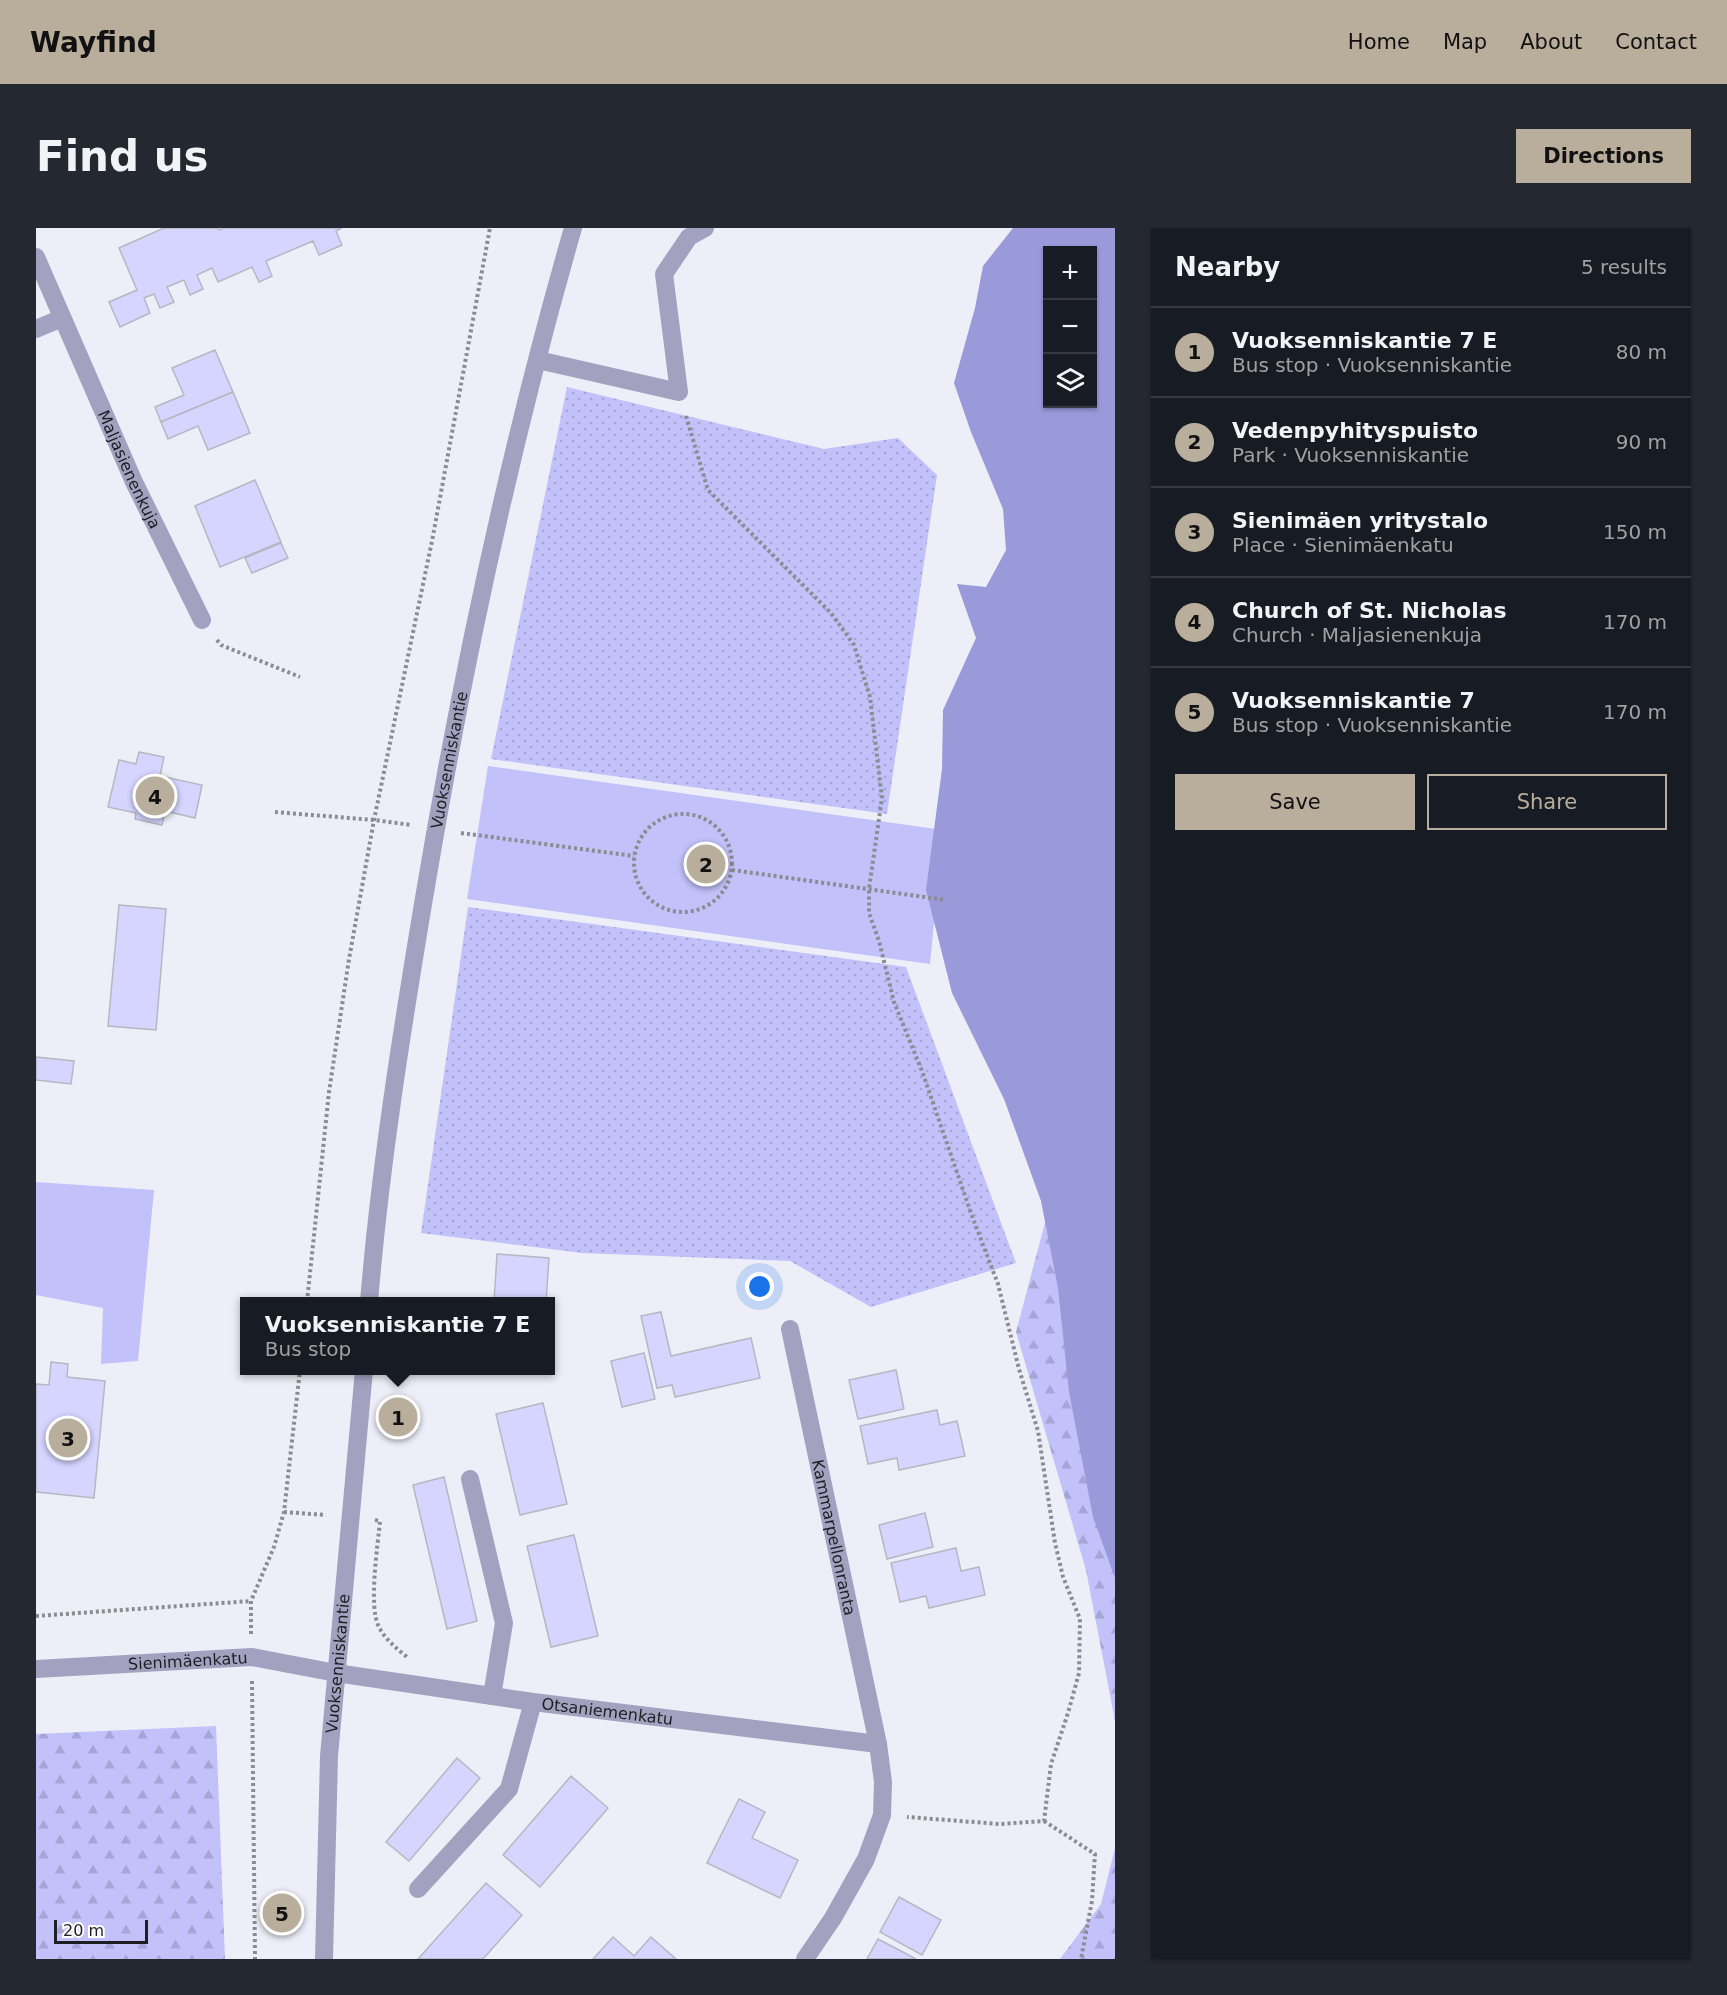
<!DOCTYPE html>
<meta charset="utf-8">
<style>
:root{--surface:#171b24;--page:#242831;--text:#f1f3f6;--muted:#9ea1a6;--line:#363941;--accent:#b9ad9b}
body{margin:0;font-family:"DejaVu Sans",sans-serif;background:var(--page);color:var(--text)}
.controls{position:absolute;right:18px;top:18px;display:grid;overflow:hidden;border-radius:0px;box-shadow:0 2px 4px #0004}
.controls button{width:54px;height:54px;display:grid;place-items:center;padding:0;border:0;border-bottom:2px solid var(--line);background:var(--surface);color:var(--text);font:30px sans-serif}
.scale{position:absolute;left:18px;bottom:15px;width:94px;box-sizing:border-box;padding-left:6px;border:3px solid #1e1e22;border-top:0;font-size:16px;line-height:21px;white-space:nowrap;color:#1e1e22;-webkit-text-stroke:4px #fff;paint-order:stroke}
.you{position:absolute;left:724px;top:1059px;width:21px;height:21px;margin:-15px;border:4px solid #fff;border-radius:50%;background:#1a73e8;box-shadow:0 0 0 9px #1a73e833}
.badge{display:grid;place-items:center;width:39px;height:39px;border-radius:50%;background:var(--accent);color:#111;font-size:20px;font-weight:700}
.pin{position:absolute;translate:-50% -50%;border:3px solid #fff;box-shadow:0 2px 6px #0006}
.popup{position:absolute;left:204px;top:1069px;width:315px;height:78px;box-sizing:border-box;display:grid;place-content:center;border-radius:0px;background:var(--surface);filter:drop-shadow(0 2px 4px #0005);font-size:20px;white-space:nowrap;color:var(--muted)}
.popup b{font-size:22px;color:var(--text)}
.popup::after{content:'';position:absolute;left:50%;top:100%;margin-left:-12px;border:12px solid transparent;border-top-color:var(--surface)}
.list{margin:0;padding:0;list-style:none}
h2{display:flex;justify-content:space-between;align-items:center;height:78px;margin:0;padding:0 24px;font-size:26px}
h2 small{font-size:20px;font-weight:400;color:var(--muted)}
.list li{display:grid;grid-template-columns:39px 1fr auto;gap:18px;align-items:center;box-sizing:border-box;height:90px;padding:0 24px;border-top:2px solid var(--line)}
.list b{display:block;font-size:22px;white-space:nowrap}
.list p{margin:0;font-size:20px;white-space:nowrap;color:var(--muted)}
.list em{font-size:20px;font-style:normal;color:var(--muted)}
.actions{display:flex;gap:12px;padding:18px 24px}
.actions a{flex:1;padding:14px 0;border:2px solid var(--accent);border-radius:0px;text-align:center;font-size:21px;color:var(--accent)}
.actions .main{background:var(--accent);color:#111}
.icon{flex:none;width:33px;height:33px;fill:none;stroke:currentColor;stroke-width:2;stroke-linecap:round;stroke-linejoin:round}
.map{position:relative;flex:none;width:1079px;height:1731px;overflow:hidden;border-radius:0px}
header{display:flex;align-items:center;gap:36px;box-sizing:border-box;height:84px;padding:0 30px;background:var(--accent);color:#111}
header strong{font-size:28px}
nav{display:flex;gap:33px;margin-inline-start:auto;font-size:21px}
.intro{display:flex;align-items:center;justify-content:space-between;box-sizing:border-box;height:144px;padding:0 36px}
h1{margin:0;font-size:42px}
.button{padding:15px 27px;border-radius:0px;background:var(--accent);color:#111;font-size:21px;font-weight:700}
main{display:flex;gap:36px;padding:0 36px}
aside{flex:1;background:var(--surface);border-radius:0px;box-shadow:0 2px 4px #0004}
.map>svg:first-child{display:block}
.grass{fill:url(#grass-dots)}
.forest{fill:url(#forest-firs)}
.green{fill:#c2c1fa}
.water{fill:#9a99da;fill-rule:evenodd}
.building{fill:#d5d5ff;stroke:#b7b7c2;stroke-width:1.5}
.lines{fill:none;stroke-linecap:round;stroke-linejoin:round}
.path{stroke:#8b8b93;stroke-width:4;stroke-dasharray:3 3;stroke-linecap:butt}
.minor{stroke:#a2a2c0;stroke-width:18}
.labels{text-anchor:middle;stroke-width:4.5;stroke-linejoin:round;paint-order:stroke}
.street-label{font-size:16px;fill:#1e1e22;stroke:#fff}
</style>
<header>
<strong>Wayfind</strong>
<nav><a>Home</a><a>Map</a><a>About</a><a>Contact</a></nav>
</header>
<div class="intro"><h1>Find us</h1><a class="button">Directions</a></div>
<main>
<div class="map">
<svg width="1079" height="1731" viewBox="0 0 1079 1731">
<defs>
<pattern id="grass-dots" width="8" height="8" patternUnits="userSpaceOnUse" patternTransform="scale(1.5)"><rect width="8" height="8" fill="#c2c1fa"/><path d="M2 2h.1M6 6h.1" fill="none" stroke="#a6a5d6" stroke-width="1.8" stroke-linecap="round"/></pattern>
<pattern id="forest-firs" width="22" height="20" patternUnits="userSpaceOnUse" patternTransform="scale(1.5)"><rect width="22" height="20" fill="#c2c1fa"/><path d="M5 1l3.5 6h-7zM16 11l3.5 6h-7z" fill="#a6a5d6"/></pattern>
</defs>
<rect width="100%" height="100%" fill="#eeeef9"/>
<!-- grass -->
<g class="grass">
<polygon points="531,159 788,221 862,210 901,247 851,586 455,531"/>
<polygon points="432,679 870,739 980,1035 835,1079 754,1033 546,1025 385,1005"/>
</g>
<!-- forest -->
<g class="forest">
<polygon points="1020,953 1079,1190 1079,1493 1050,1342 980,1104"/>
<polygon points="180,1498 189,1731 0,1731 0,1506"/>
<polygon points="1079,1620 1079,1731 1024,1731 1065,1676"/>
</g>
<!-- green -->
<g class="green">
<polygon points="452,538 907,602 894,736 431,671"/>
<polygon points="0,954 118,962 102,1133 65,1136 67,1080 0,1067"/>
</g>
<!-- water -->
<path class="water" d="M977 0H1079V1350L1057 1289 1033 1164 1022 1060 1005 973 968 871 916 765 890 662 906 541 907 482 940 410 921 356 950 359 970 322 967 281 935 204 918 155 939 80 947 38ZM1011 22H1056V176H1011Z"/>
<!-- building -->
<g class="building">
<polygon points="128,0 182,0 183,2 188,0 306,0 300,3 306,17 283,27 277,13 230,33 236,48 223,54 216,39 182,54 176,40 161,47 167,61 154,67 148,52 131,59 138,74 124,80 118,66 108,70 114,85 84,99 73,74 101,62 83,20"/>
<polygon points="179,122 197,164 125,194 119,179 148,167 136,140"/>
<polygon points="197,164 214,205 172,222 162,198 132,211 125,194"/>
<polygon points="219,252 245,314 184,339 159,278"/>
<polygon points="245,315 252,330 216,345 209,330"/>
<polygon points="103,524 128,529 124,548 166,557 159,590 129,583 126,597 99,591 100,585 72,579 83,532 100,536"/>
<polygon points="83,677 130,681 120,802 72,798"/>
<polygon points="0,829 38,833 35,856 0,852"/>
<polygon points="461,1026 513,1030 510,1074 458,1074"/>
<polygon points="625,1084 635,1128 715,1110 724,1150 639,1169 636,1157 621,1160 605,1088"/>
<polygon points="608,1125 619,1171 586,1179 575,1133"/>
<polygon points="15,1134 32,1136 31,1149 69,1153 58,1270 0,1264 0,1156 13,1157"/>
<polygon points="860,1142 868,1181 822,1191 813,1152"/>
<polygon points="507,1175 531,1276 484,1287 460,1186"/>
<polygon points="901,1182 904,1197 921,1193 929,1228 863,1242 861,1230 832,1236 824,1198"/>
<polygon points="408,1249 441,1393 411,1401 377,1257"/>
<polygon points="889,1285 897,1319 851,1331 843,1297"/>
<polygon points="538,1307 562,1408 515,1419 491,1318"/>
<polygon points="920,1320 925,1343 943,1339 949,1367 893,1380 890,1368 864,1374 855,1335"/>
<polygon points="421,1530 444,1550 373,1633 350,1614"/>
<polygon points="535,1548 572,1580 504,1659 467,1627"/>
<polygon points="703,1571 729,1584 716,1610 762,1632 744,1670 671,1635"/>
<polygon points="450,1655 486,1687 447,1731 382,1731"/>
<polygon points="863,1669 905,1692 886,1727 844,1704"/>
<polygon points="577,1709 598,1728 615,1709 640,1731 557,1731"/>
<polygon points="842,1711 880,1731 831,1731"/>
</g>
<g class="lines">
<!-- path -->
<g class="path">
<polyline points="650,188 672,262 795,385 818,417 834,469 846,570 833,661 833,685 843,713 858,774 886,843 936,988 962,1056 983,1141 1002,1203 1019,1315 1027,1349 1044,1391 1043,1445 1032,1485 1015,1536 1008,1593 964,1596 871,1589"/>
<polyline points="181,412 185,417 264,449"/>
<polyline points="239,584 338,592 376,597"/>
<circle cx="647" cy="635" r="49"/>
<polyline points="425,605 598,628"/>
<polyline points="696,642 910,672"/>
<polyline points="271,1074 293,864 313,731 338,592 396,313 454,0"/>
<polyline points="248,1284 290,1287"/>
<path d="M339 1292 344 1293C342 1316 332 1379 343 1399 349 1411 360 1420 371 1429"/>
<polyline points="0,1388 215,1373"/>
<polyline points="215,1406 215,1373 238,1319 248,1284 264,1142"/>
<polyline points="216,1453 219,1731"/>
<polyline points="1008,1593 1059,1626 1056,1673 1045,1731"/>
</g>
<!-- minor -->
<g class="minor">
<path id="s1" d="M0 29 98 254 166 392"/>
<polyline points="0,101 26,90"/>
<polyline points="502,132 643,164 628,46 653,9 669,0"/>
<path id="s2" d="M333 1074C344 940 365 808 387 676 425 448 473 222 537 0"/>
<path id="s3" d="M754 1101 842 1516 847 1554 846 1587 830 1631 797 1690 769 1731"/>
<polyline points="434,1251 468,1395 456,1468"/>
<path id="s4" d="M0 1441 216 1429 300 1445 497 1474 842 1516"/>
<polyline points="382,1661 473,1561 497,1474"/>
<path id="s5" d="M288 1731 293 1528 328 1142"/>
</g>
</g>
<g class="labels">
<!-- street labels -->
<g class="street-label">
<text dy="6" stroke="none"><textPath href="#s1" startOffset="232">Maljasienenkuja</textPath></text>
<text dy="6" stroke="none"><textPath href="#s2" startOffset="548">Vuoksenniskantie</textPath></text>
<text dy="6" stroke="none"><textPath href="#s3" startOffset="213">Kammarpellonranta</textPath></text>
<text dy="6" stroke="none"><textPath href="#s4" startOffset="152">Sienimäenkatu</textPath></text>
<text dy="6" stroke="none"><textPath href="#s5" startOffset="296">Vuoksenniskantie</textPath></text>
<text dy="6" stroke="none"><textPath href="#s4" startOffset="576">Otsaniemenkatu</textPath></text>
</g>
</g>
</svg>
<div class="controls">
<button>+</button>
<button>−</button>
<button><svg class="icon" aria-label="layers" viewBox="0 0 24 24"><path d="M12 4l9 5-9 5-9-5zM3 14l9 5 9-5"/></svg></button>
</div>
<div class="scale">20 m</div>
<div class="you"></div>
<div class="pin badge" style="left:362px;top:1189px">1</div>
<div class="popup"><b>Vuoksenniskantie 7 E</b>Bus stop</div>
<div class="pin badge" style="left:670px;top:636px">2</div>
<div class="pin badge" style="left:32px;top:1210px">3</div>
<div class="pin badge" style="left:119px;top:568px">4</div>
<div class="pin badge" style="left:246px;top:1685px">5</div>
</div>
<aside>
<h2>Nearby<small>5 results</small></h2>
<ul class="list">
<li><span class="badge">1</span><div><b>Vuoksenniskantie 7 E</b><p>Bus stop · Vuoksenniskantie</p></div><em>80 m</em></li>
<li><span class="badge">2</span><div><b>Vedenpyhityspuisto</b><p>Park · Vuoksenniskantie</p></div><em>90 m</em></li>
<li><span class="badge">3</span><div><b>Sienimäen yritystalo</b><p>Place · Sienimäenkatu</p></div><em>150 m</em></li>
<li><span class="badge">4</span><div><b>Church of St. Nicholas</b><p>Church · Maljasienenkuja</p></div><em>170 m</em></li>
<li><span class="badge">5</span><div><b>Vuoksenniskantie 7</b><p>Bus stop · Vuoksenniskantie</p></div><em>170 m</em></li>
</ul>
<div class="actions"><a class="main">Save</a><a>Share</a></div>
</aside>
</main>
